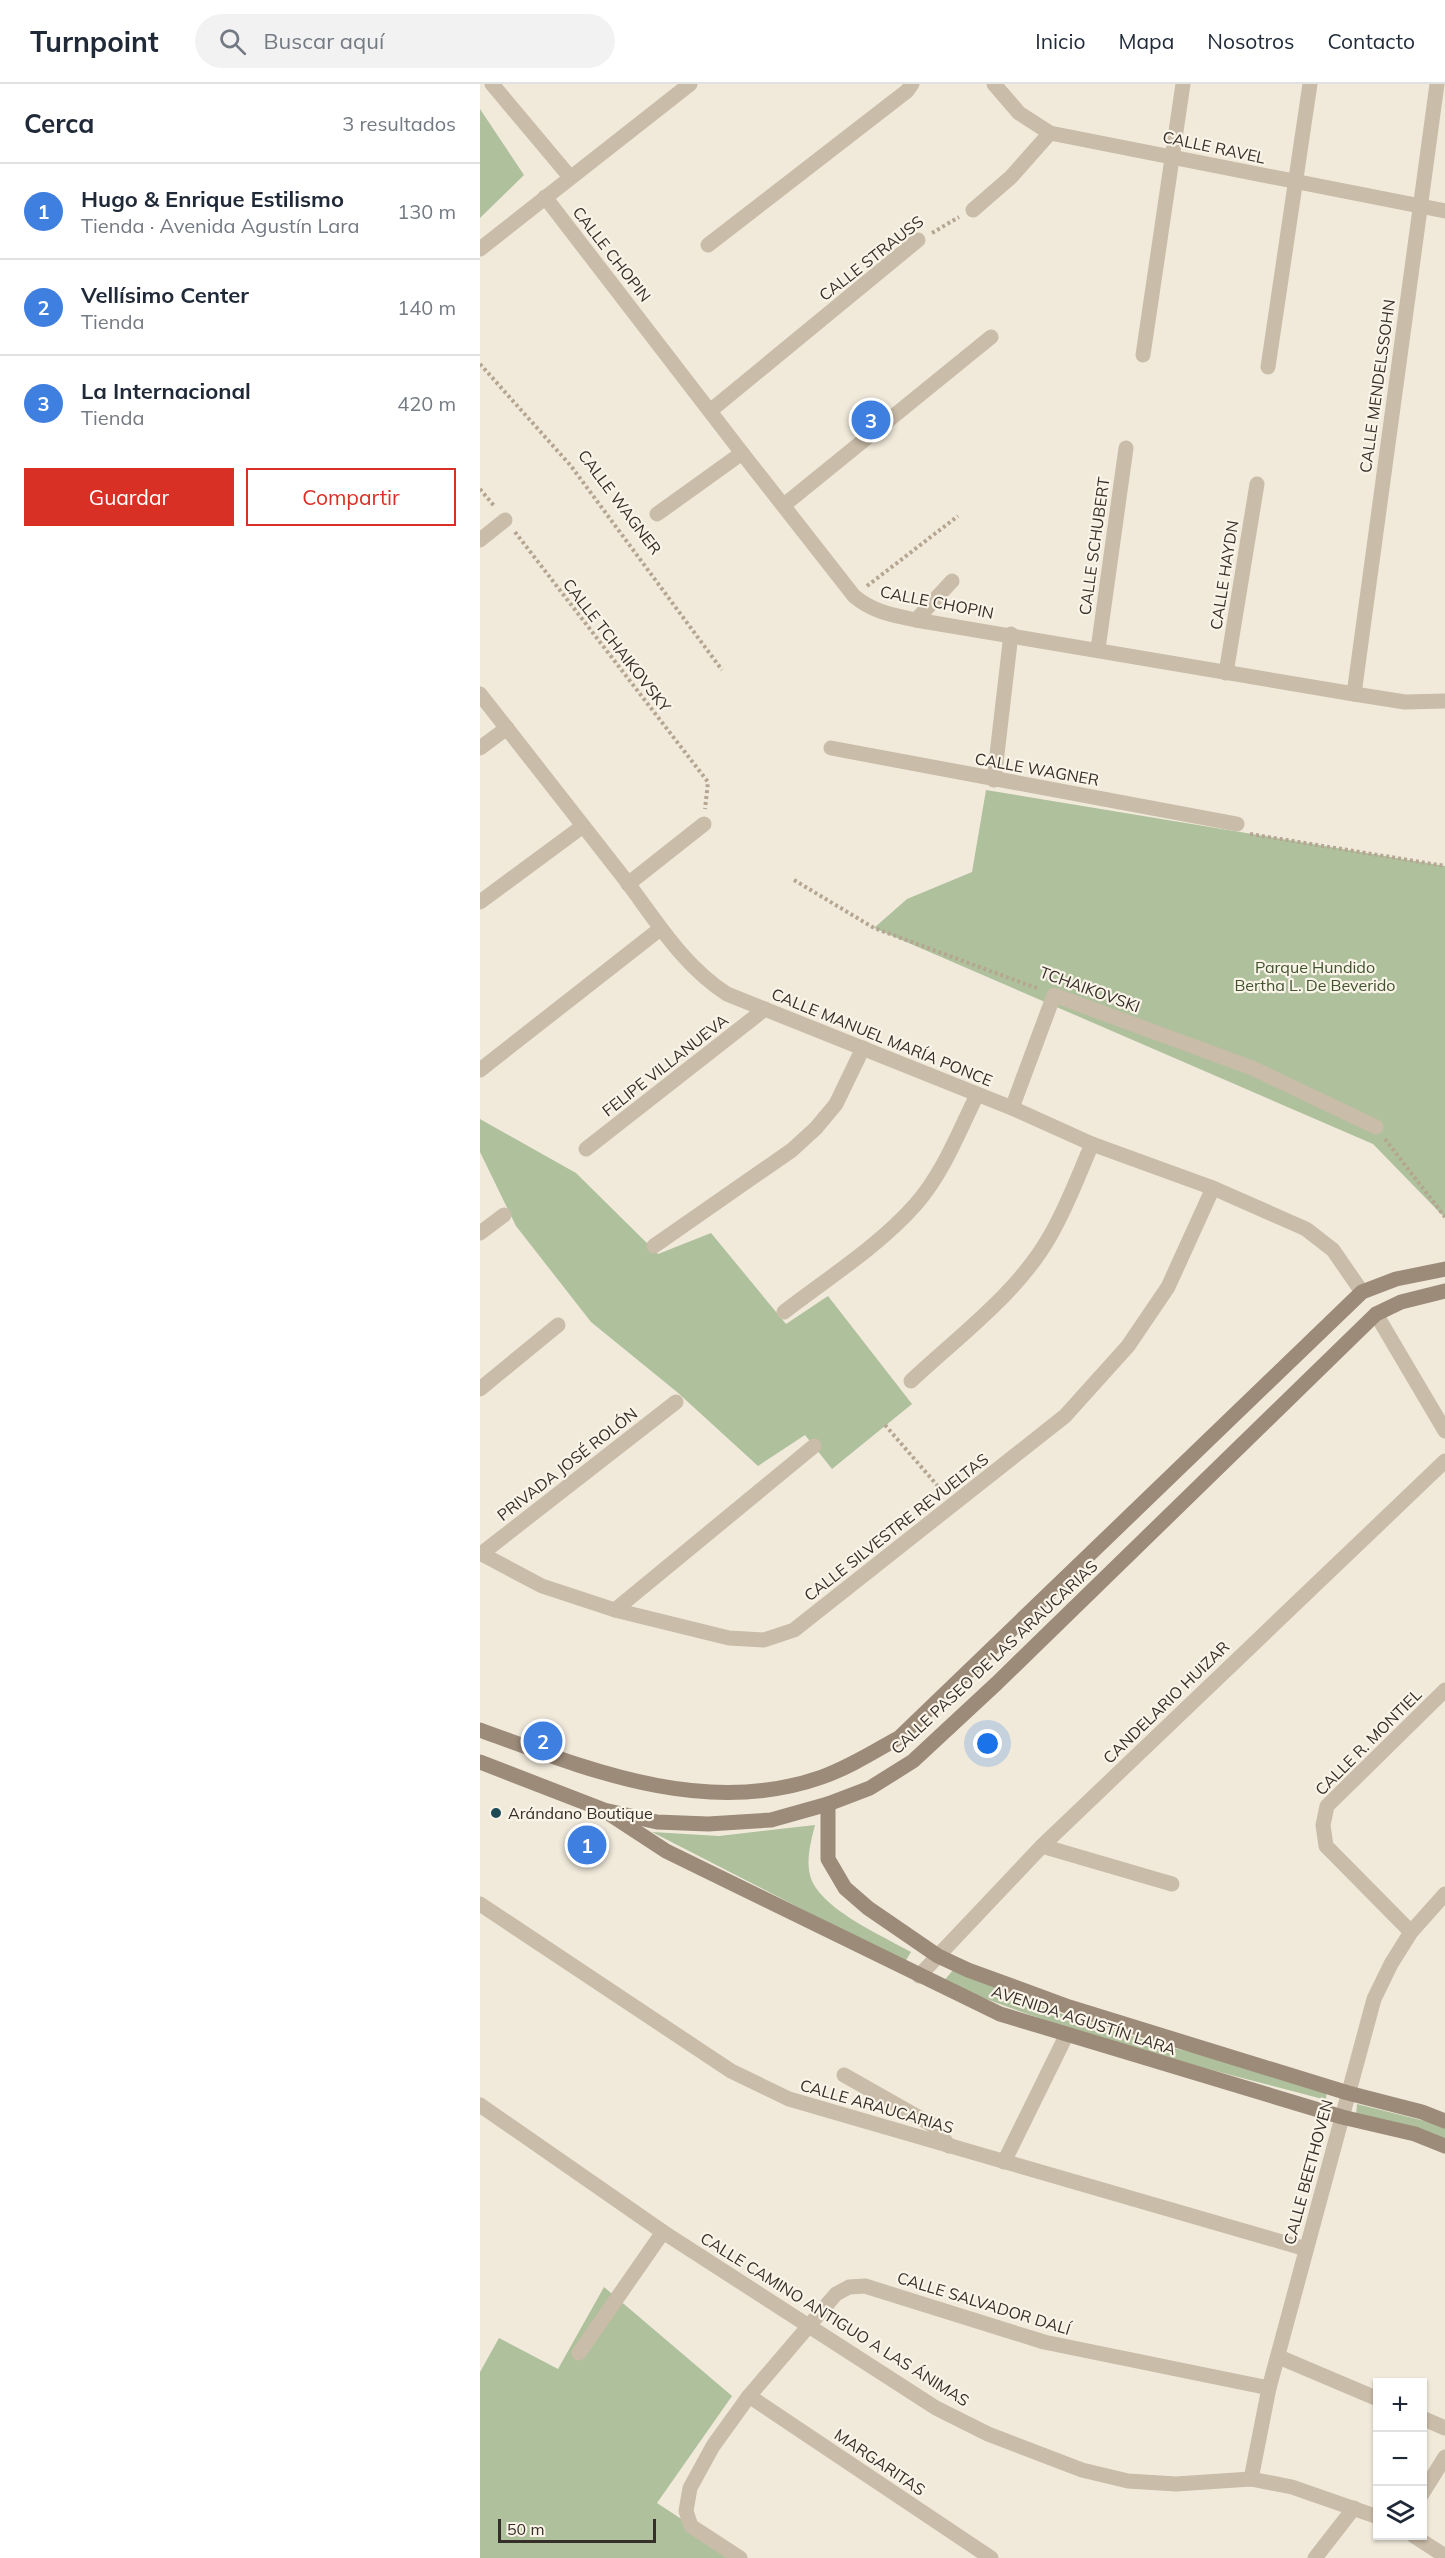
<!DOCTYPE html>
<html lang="es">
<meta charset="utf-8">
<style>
:root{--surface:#fff;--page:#f2f2f3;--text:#1f2937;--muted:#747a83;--line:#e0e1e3;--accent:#d93025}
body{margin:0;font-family:Mulish,sans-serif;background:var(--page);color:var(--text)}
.controls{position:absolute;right:18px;bottom:18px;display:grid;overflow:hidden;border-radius:0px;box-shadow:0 2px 4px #0004}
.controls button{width:54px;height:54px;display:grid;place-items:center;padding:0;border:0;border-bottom:2px solid var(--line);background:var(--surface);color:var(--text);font:30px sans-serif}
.scale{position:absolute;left:18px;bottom:15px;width:158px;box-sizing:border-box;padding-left:6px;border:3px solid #362e28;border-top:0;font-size:16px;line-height:21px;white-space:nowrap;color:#362e28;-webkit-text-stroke:4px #f9f3e8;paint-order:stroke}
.you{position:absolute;left:508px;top:1660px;width:21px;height:21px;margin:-15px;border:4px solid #fff;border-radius:50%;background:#1a73e8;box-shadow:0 0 0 9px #1a73e833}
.badge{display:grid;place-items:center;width:39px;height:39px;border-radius:50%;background:var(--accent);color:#fff;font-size:20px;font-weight:700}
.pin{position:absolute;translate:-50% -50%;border:3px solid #fff;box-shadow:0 2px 6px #0006}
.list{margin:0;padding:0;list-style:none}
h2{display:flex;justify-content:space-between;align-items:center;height:78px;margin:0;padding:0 24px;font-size:26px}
h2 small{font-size:20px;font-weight:400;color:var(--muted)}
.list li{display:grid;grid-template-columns:39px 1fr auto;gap:18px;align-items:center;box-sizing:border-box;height:96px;padding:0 24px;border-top:2px solid var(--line)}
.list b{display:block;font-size:22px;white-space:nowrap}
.list p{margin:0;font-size:20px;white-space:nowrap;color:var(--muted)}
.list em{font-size:20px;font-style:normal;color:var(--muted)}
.actions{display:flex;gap:12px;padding:18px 24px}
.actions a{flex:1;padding:14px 0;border:2px solid var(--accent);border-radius:0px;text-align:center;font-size:21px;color:var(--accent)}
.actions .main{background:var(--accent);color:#fff}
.icon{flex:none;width:33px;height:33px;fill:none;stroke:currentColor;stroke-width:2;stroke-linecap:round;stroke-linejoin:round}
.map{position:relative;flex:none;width:965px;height:2474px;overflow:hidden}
header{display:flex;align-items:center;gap:36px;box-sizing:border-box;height:84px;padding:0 30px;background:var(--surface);border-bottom:2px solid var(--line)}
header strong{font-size:28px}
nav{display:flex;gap:33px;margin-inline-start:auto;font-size:21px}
.search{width:420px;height:54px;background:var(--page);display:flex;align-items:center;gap:15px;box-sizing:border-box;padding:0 21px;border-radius:33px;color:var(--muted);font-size:22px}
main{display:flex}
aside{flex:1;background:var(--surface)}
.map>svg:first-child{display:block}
.green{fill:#afc09c}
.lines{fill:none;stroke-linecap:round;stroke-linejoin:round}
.path{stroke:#b5a692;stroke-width:4;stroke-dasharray:3 3;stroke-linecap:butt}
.minor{stroke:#c9bca8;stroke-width:15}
.tertiary{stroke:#c9bca8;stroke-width:15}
.secondary{stroke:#9c8b79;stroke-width:15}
.poi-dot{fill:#1f4a56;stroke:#f9f3e8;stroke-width:2}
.labels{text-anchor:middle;stroke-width:4.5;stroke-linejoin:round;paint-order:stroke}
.street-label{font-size:16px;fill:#362e28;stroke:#f9f3e8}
.park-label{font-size:16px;fill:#3f532c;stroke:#f9f3e8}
.poi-label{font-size:16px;fill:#362e28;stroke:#f9f3e8;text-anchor:start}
</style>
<header>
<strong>Turnpoint</strong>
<div class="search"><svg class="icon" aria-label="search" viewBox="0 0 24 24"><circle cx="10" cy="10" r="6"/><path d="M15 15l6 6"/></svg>Buscar aquí</div>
<nav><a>Inicio</a><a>Mapa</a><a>Nosotros</a><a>Contacto</a></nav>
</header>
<main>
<aside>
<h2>Cerca<small>3 resultados</small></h2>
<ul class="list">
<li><span class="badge" style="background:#3f7fe0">1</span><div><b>Hugo &amp; Enrique Estilismo</b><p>Tienda · Avenida Agustín Lara</p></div><em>130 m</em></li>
<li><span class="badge" style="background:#3f7fe0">2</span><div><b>Vellísimo Center</b><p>Tienda</p></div><em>140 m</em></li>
<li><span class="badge" style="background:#3f7fe0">3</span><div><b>La Internacional</b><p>Tienda</p></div><em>420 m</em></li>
</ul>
<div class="actions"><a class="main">Guardar</a><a>Compartir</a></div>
</aside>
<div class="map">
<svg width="965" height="2474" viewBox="0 0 965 2474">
<rect width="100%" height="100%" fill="#f1eadb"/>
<!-- green -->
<g class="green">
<polygon points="0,25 44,91 0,134"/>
<polygon points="506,706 965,782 965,1134 893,1060 394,844 427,815 492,788"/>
<polygon points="0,1035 96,1089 178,1170 231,1149 306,1240 348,1212 432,1320 352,1385 325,1351 278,1382 197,1308 111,1238 36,1142 0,1068"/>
<path d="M335 1741C331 1757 326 1775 330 1791 338 1824 403 1852 431 1868L425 1878 172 1748 239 1752Z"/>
<path d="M473 1886 573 1927 681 1961 847 2000 846 2016C716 1982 587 1949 463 1898Z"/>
<polygon points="877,2020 965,2042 965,2058 876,2031"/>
<polygon points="124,2203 252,2312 177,2419 261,2474 0,2474 0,2288 19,2254 78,2285"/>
</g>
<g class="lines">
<!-- path -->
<g class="path">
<polyline points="452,149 479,133"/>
<polyline points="0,280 91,382 242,586"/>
<polyline points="0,405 15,423"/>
<polyline points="35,448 228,698 225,725"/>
<polyline points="387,502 478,432"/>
<polyline points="770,750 965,782"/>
<polyline points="314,796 394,844 559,905"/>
<polyline points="905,1055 965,1133"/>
<polyline points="405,1341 463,1408"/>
</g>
<!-- minor -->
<g class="minor">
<polyline points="12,0 90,93"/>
<polyline points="514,0 539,29 570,49 965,127"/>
<path d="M65 113 262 369 374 512C393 528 412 531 436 536L874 610 925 618 965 617"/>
<polyline points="493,126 531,93 570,49"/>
<polyline points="228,161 427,7 432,0"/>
<polyline points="663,271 703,0"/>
<polyline points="788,283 830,0"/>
<polyline points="230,327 438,156"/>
<polyline points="304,421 511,253"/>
<polyline points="177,430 262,369"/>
<polyline points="0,456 25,436"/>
<polyline points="436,536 472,497"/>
<polyline points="618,565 646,364"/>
<polyline points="746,589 777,400"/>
<path d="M0 610C48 671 96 733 144 794 176 836 202 881 247 910L532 1024 612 1060 733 1104 826 1145 853 1166 882 1208"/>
<polyline points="874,610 957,0"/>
<polyline points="0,664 27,644"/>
<polyline points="351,664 757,740"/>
<polyline points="514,696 531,550"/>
<polyline points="148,800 224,740"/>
<polyline points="0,818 103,742"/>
<polyline points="0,986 180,845"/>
<polyline points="532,1024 574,911 772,984 896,1043"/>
<polyline points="106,1065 285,925"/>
<polyline points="0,1149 24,1131"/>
<polyline points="174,1162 312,1066 336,1044 356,1020 383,964"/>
<path d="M304 1228C348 1194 399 1162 436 1120 464 1088 479 1047 497 1011"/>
<polyline points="896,1230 965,1347"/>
<path d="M431 1297C479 1252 538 1209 570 1152 587 1123 599 1090 612 1060"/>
<polyline points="0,1305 78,1241"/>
<polyline points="0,1469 62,1502 135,1526 249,1554 284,1556 314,1546 585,1332 648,1262 688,1203 733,1104"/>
<polyline points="1,1470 196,1318"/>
<polyline points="135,1526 334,1362"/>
<polyline points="562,1762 692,1800"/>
<polyline points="0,1820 251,1987 309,2015 826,2165"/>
<polyline points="931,1848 846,1762 843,1741 847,1722 965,1606"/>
<polyline points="439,1892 562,1762 965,1377"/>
<polyline points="364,1991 454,2042 469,2062"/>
<polyline points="524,2078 586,1952"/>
<polyline points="99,2269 183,2148"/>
<polyline points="799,2273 898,2315"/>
<polyline points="269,2312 511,2474"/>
<polyline points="942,2334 965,2344"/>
<polyline points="771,2395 789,2304 894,1915 911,1880 931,1848 965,1810"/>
<polyline points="942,2410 965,2373"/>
<polyline points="260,2474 211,2442 206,2427 210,2404 233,2362 269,2312 356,2210 369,2203 385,2202 564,2258 789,2304"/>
<polyline points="835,2474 874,2424"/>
</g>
<!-- tertiary -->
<g class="tertiary">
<polyline points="0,165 210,0"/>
<polyline points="0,2021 183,2148 456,2324 508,2350 602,2386 648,2397 696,2400 771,2395 812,2403 898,2433"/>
<polyline points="934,2452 965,2472"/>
</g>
<!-- secondary -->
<g class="secondary">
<path d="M0 1646C109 1686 226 1734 342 1693 370 1683 395 1667 420 1653L882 1208 916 1195 965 1185"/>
<polyline points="0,1678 124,1726 177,1738 228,1740 291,1736 348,1720 390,1704 433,1677 517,1599 896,1230 921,1218 965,1207"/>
<polyline points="348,1720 348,1775 365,1804 388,1824 458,1872 488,1886 589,1923 868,2009 942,2028 965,2037"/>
<polyline points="131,1731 186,1767 520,1930 862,2033 935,2050 965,2062"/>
</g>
</g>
<!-- markers -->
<circle class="poi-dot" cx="16" cy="1729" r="6"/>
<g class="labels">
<!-- street labels -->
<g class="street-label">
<text transform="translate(734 63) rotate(12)" y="6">CALLE RAVEL</text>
<text transform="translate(132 170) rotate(52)" y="6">CALLE CHOPIN</text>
<text transform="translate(391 174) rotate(-38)" y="6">CALLE STRAUSS</text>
<text transform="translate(897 302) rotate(-82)" y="6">CALLE MENDELSSOHN</text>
<text transform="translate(140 418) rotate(53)" y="6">CALLE WAGNER</text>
<text transform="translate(614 462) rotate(-82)" y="6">CALLE SCHUBERT</text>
<text transform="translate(744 491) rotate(-81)" y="6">CALLE HAYDN</text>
<text transform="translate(457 518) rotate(11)" y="6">CALLE CHOPIN</text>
<text transform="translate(137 561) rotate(52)" y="6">CALLE TCHAIKOVSKY</text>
<text transform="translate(557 685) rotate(10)" y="6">CALLE WAGNER</text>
<text transform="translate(610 905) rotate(20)" y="6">TCHAIKOVSKI</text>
<text transform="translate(402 953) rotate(22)" y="6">CALLE MANUEL MARÍA PONCE</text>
<text transform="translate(185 981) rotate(-38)" y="6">FELIPE VILLANUEVA</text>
<text transform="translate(87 1380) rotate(-38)" y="6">PRIVADA JOSÉ ROLÓN</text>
<text transform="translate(416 1443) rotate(-38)" y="6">CALLE SILVESTRE REVUELTAS</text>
<text transform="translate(514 1573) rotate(-43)" y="6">CALLE PASEO DE LAS ARAUCARIAS</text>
<text transform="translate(686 1618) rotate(-44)" y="6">CANDELARIO HUIZAR</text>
<text transform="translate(888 1658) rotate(-45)" y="6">CALLE R. MONTIEL</text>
<text transform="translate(604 1936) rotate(18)" y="6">AVENIDA AGUSTÍN LARA</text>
<text transform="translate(397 2022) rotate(16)" y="6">CALLE ARAUCARIAS</text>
<text transform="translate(828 2088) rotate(-75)" y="6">CALLE BEETHOVEN</text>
<text transform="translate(504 2219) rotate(17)" y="6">CALLE SALVADOR DALÍ</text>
<text transform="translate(355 2235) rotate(32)" y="6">CALLE CAMINO ANTIGUO A LAS ÁNIMAS</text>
<text transform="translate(400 2378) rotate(34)" y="6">MARGARITAS</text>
</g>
<!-- park labels -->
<g class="park-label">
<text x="835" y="889">Parque Hundido<tspan x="835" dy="18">Bertha L. De Beverido</tspan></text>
</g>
<!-- poi labels -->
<g class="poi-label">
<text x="28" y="1735">Arándano Boutique</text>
</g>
</g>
</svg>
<div class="controls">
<button>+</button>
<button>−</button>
<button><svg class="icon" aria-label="layers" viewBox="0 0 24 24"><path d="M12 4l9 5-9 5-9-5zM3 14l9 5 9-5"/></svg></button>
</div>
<div class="scale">50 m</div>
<div class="you"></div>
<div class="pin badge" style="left:107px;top:1761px;background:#3f7fe0">1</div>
<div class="pin badge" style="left:63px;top:1657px;background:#3f7fe0">2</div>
<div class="pin badge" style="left:391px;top:336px;background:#3f7fe0">3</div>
</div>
</main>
